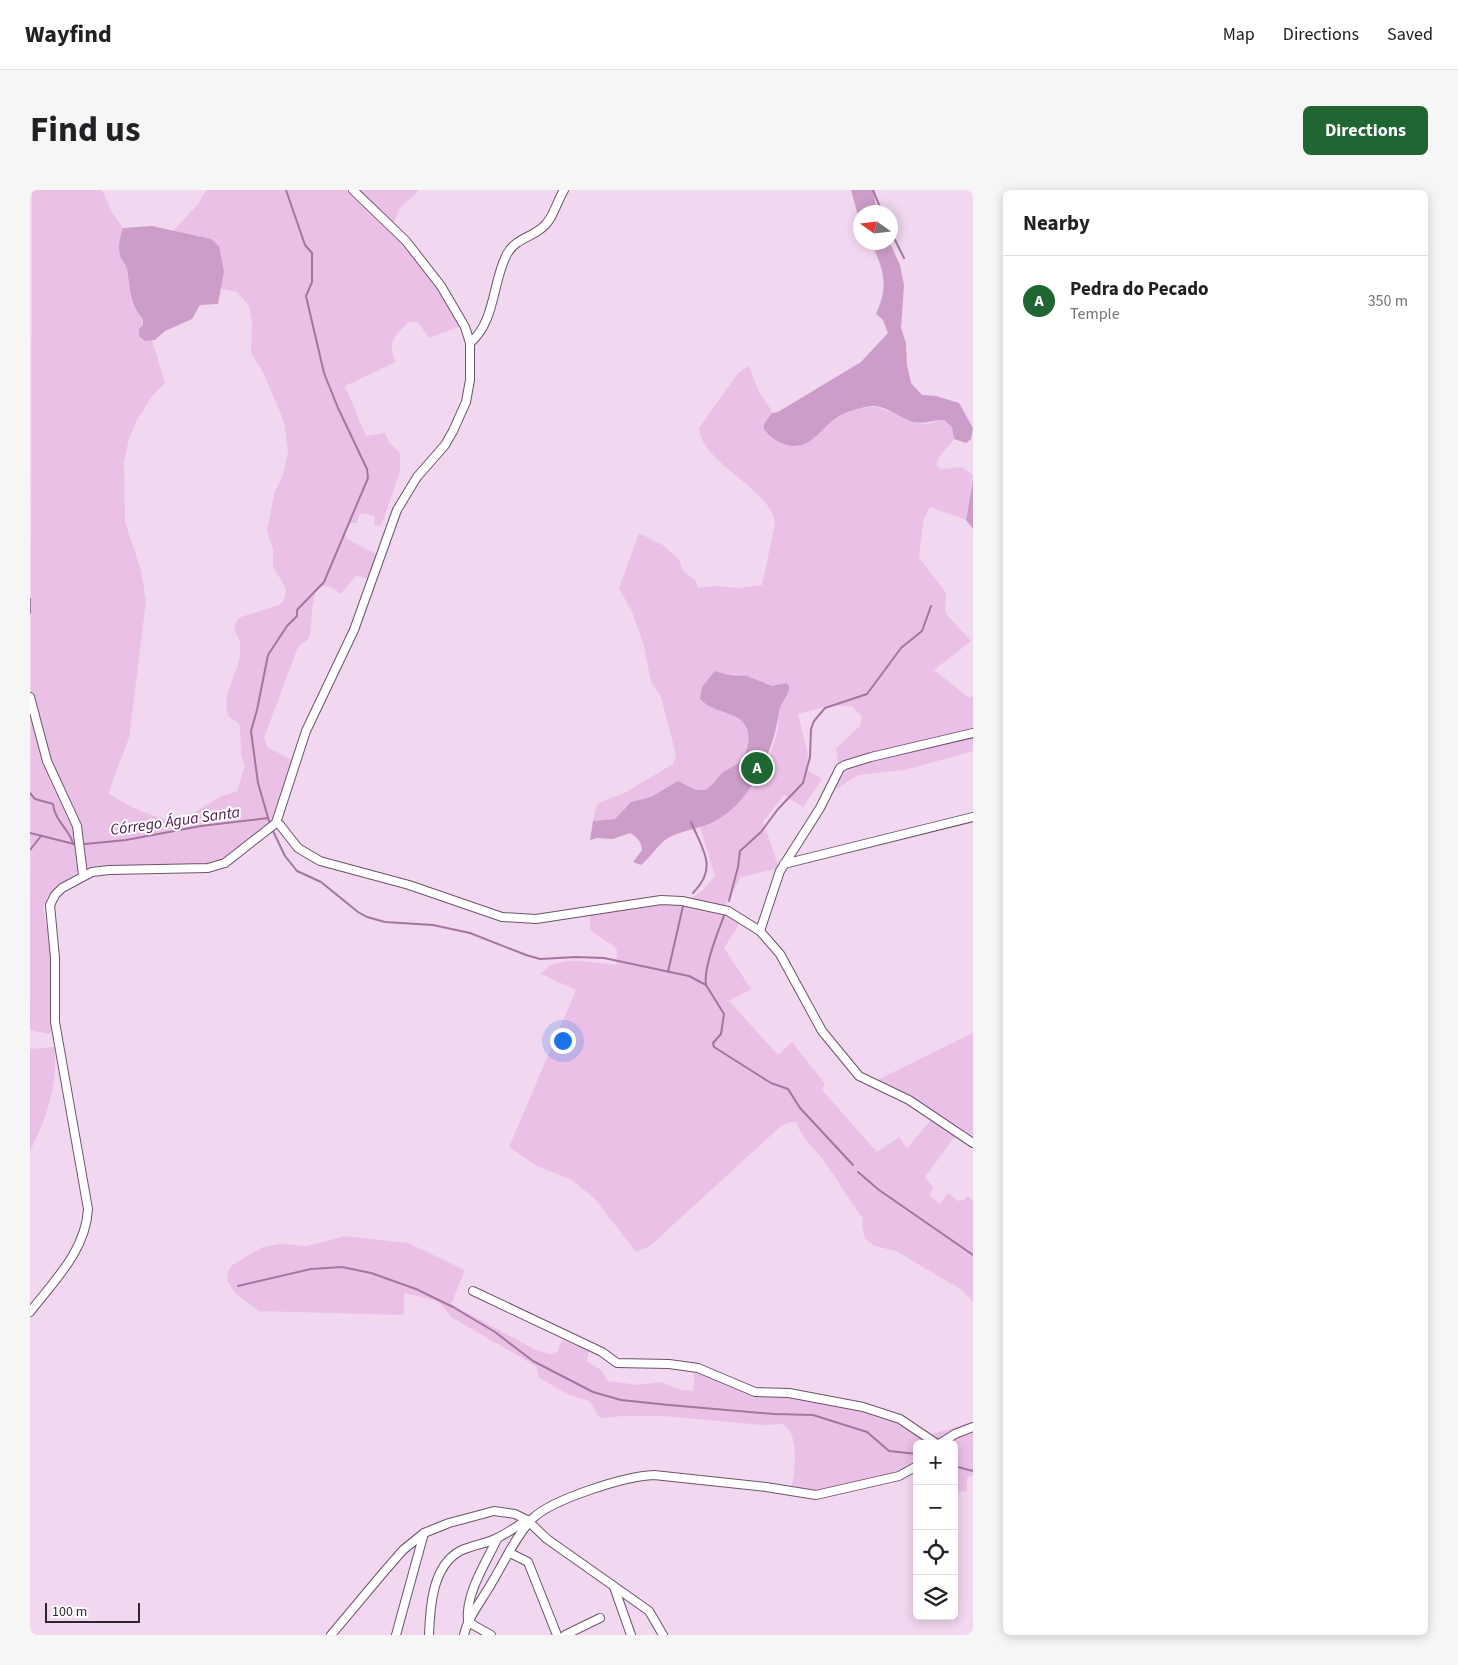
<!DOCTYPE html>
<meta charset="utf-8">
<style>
:root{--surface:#fff;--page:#f6f6f6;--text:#202124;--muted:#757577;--line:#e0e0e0;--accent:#1f6633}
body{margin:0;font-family:"Source Sans 3",sans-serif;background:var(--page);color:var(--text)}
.controls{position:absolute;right:15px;bottom:15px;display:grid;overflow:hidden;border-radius:8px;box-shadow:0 2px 12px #0003}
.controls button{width:45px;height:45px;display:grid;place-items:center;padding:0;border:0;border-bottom:1px solid var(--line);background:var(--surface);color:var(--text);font:25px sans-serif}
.compass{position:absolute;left:823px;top:15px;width:45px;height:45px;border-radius:50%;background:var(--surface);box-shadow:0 2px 12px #0003;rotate:284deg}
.scale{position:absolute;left:15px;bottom:12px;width:95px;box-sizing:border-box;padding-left:5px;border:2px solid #2f252e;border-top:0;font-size:14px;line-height:18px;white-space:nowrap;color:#2f252e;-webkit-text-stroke:4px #fff;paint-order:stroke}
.you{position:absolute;left:532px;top:850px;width:18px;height:18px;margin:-12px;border:4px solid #fff;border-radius:50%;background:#1a73e8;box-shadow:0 0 0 8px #1a73e833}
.badge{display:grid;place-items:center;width:32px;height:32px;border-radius:50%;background:var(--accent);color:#fff;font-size:16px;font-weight:700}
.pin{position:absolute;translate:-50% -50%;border:2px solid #fff;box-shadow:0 1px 5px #0006}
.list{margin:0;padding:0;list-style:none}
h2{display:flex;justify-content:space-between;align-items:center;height:65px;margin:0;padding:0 20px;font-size:21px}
h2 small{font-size:16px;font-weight:400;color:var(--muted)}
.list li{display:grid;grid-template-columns:32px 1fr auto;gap:15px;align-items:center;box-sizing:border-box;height:90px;padding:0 20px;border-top:1px solid var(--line)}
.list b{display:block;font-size:19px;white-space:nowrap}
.list p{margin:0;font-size:16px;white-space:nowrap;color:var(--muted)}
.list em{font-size:16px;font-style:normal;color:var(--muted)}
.icon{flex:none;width:28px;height:28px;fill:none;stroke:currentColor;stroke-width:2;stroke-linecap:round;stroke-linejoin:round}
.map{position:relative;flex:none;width:943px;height:1445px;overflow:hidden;border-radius:8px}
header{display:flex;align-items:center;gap:30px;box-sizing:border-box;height:70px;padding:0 25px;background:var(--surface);border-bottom:1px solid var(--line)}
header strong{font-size:24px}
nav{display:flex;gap:28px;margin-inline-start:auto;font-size:18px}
.intro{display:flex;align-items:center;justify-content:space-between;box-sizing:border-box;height:120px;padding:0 30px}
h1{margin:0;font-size:35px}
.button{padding:12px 22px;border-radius:8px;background:var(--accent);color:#fff;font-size:18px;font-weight:700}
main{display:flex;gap:30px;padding:0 30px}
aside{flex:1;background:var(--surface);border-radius:8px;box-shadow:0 2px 12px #0003}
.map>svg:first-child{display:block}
.green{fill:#ebc0e7}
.forest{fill:#cc9dc8}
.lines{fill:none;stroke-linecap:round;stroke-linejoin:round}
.stream{stroke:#a376a0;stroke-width:2}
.minor-casing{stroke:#6a5468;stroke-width:10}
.minor{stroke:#fff;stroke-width:8}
.labels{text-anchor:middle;stroke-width:4;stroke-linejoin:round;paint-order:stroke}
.water-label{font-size:16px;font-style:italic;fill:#4d154b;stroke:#fff}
</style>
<header>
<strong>Wayfind</strong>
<nav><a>Map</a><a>Directions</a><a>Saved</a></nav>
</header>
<div class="intro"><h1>Find us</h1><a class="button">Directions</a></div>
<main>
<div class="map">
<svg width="943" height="1445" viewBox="0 0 943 1445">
<rect width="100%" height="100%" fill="#f1d7ef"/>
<!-- green -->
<g class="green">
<path d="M2 0H72L82 22 93 38C90 46 88 60 91 68 93 72 96 74 97 79 99 97 99 115 113 129L111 149 122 150 135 193 123 205 106 231 98 253 94 273 95 332 111 380 116 411 99 548 79 601V604C102 618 122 627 148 632L190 607 207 601 215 576 211 564 210 538 209 533 199 527C188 503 214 480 210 454 210 449 206 444 204 439L208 428 249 415 254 410 256 399 243 376V360L237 341 244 304 253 285 258 262 254 232 234 184 221 163 222 132 219 116 207 102 192 99 190 96 194 87 143 41 168 14 176 0H389L370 18 362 37 386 62 434 135 399 148 388 132H379C365 145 356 153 366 172L315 196 336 246 355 243 359 252 370 263V281L351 336 344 335 345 326 332 323 329 325 327 333H318L315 344 317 349 351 366 341 389 326 386 311 404C275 375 285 432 279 447 277 453 272 452 268 457L234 548 237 557 264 571 247 626H244L241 633 190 672 180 676 125 675 63 679 47 683 25 699 17 707 13 718 21 760 22 840 19 844 0 840Z"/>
<path d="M719 176 728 200 743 223 734 234V239L801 232C807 226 814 224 822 221 847 212 851 219 873 227 880 230 887 234 895 234 902 234 907 230 914 230L922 237 924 249 909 267 906 275 911 279 932 277 943 285 936 330 900 317 894 328 889 367 916 403 915 419 917 425 941 451 904 480 939 508 943 506V561L875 580 828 585 800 603 809 580 806 558 830 536 832 527 822 516H799L768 524 778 565 776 580 792 589 773 617 754 605 733 632 749 678 711 687 695 716 660 709 673 700 685 686 670 637C707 624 740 577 748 539 750 528 746 515 757 507V493L742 496 706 484 699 485 685 481 670 510C682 519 697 521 709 529 725 538 720 561 708 573 703 577 697 579 692 584 687 589 682 595 676 600H666L648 591 621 607 601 612 585 629 563 631 567 614 596 602 643 574 646 565 631 507 621 492 614 456 603 424 589 398 609 343 633 355 649 370 653 381 666 391 668 398 686 396 709 398 732 395 745 334C742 298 671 274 669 238L708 183Z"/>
<path d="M648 713 700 725 711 731 694 758 721 799 699 811 748 865 762 852 795 894 792 900 847 962 869 947 877 958 902 929 926 945 895 987 903 997 899 1006 910 1014 918 1003 928 1011 934 1010 938 1006 943 1011V1112L932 1100 866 1061 845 1056 835 1049 832 1037 833 1028C818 1010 808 989 793 970 783 957 772 948 766 932H761L751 936 620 1056 606 1062 565 1009 542 990 507 976 479 957 546 800 511 784C528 762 563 774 586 775L587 761 585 757 560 740V726C578 711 624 714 648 713Z"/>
<polygon points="943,843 943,949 881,906 845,891"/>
<path d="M24 857C29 892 16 930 0 961V859Z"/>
<path d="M315 1046 378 1053 435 1080 421 1114 504 1159 519 1164 527 1162 532 1150 559 1160 557 1171 571 1180 578 1191 608 1195 631 1192 650 1200 663 1201 665 1174 726 1202 829 1217 872 1231 896 1246 943 1232V1285L937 1288V1301L924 1303V1254H887V1276L876 1283 797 1303 761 1299C765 1283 770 1243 753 1234L733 1235 633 1226H593L573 1228 568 1226 560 1211C540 1207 526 1198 509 1187L506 1176 421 1127 411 1114 404 1110 374 1103V1125L229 1121 206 1104 198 1092 197 1084 202 1075 233 1057 251 1054 276 1056Z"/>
</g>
<!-- forest -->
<g class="forest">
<polygon points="821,0 843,0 847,22 831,22 830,33"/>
<path d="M122 36 181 49 189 56 194 82 188 114 170 115 162 129 135 141 125 150 115 151 109 146V139L113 135V129C99 114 100 97 97 79 96 74 93 72 91 68 87 60 90 46 93 38Z"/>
<path d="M841 53H860L870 75 874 95 871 138 876 153 877 175 881 193 892 205 906 206 929 213 943 238 941 249 936 253 924 249 922 237 914 230C903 230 896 234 884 232 871 229 856 215 842 216 831 217 815 222 806 228 797 234 790 244 780 251 764 262 744 253 734 239V234L742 223 748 222 831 172 858 143 853 130 846 124C859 97 854 79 841 53Z"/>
<polygon points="943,289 943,339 936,330"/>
<path d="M685 481 699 485 717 486 742 496 756 493 759 495C760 507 751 510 749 522 744 560 721 613 685 631 670 639 653 640 638 648 627 655 621 667 611 675L603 672 612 660C611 651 607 647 600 643L583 649 567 648 560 650 563 631 585 629 601 612 621 607 648 591 666 600H676C682 595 687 589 692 583 697 579 704 577 709 572 720 561 724 538 708 528 696 521 680 520 670 509L672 497Z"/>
</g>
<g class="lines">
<!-- stream -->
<g class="stream">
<polyline points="843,0 852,22"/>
<polyline points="861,42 874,68"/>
<polyline points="0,409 0,423"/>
<path d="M0 603 5 609 23 614C25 632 41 641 43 654"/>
<polyline points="239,631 228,593 221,541 227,520 238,465 257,436 267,426 267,420 294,392 338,288 337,279 308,218 294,183 276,106 282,92 282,63 275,55 256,0"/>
<path d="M661 632C672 659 689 677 663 703"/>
<polyline points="242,639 255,666 267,681 291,692 328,722 337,727 355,732 403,735 440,743 496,765 510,769 546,767 574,768 659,786 676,795 694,824 691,844 683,853 684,857 741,893 758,899 770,918 823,975"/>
<polyline points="0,643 44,654"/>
<polyline points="55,654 96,650 171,636 238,628"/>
<polyline points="0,660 11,646"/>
<polyline points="699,711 708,677 710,661 731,642 748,619 773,593 780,567 781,539 784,531 795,518 837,504 871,458 892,441 901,416"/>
<polyline points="638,782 653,716"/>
<path d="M676 795C673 778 689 739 695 723"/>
<polyline points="828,982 849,1000 943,1065"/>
<polyline points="208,1096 281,1079 312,1077 341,1083 386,1099 423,1117 465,1142 503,1171 563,1202 591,1210 639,1215 744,1224 783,1225 837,1242 859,1261 887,1264"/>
<polyline points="924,1276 943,1281"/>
</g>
<defs>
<g id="minor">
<path d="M440 153C466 131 462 92 477 64 486 48 501 48 513 37 523 29 527 11 534 0"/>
<polyline points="0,507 17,571 47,636 53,685"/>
<polyline points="246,633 276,541 324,440 367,320 387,287 415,255 423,241 436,212 440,190 440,153 435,137 411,96 376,51 323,0"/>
<polyline points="754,674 943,627"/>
<polyline points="730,741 750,681 790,618 810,578 815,575 841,567 943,543"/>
<polyline points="443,1101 572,1162 587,1173 639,1174 668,1178 725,1202 759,1203 833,1217 870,1229 907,1254"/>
<path d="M0 1122C24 1091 56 1060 58 1019L25 832V768L20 715 25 705 32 698 62 682 79 680 178 678 195 673 246 633 250 635 268 658 290 671 379 695 472 727 506 729 631 710 652 711 698 721 730 741 750 764 792 841 829 886 879 910 943 953"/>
<polyline points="909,1254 925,1244 943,1237"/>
<polyline points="480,1363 498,1372 527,1445"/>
<polyline points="584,1397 601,1445"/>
<path d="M438 1431C435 1404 456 1373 467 1349"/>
<polyline points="438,1432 461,1445"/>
<polyline points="301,1445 353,1383 373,1360 394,1343 419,1333 464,1321 485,1324 497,1330 517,1349 619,1421 633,1445"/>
<polyline points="366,1445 394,1343"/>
<path d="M399 1445C400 1418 402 1376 430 1361 442 1355 456 1354 467 1348 478 1343 487 1336 497 1330"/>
<path d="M434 1445C438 1427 452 1410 461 1394 474 1373 485 1347 502 1329 522 1309 596 1286 624 1285L736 1297 786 1305 869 1286 887 1276"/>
<polyline points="535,1445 570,1428"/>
</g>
</defs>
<!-- minor casing -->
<use href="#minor" class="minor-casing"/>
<!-- minor -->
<use href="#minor" class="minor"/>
</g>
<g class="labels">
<!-- water labels -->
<g class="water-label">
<text transform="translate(145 630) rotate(-8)" y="6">Córrego Água Santa</text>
</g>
</g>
</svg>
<div class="controls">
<button>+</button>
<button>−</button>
<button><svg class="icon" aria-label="locate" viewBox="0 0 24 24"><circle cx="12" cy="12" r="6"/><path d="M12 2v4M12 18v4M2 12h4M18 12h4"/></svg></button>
<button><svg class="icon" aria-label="layers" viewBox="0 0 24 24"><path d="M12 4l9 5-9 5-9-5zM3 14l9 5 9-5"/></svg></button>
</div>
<svg class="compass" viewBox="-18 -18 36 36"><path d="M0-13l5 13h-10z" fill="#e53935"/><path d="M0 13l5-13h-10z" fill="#757577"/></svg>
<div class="scale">100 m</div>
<div class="you"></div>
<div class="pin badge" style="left:727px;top:578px">A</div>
</div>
<aside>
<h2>Nearby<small></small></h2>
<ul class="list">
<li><span class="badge">A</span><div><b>Pedra do Pecado</b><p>Temple</p></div><em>350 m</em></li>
</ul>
</aside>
</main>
